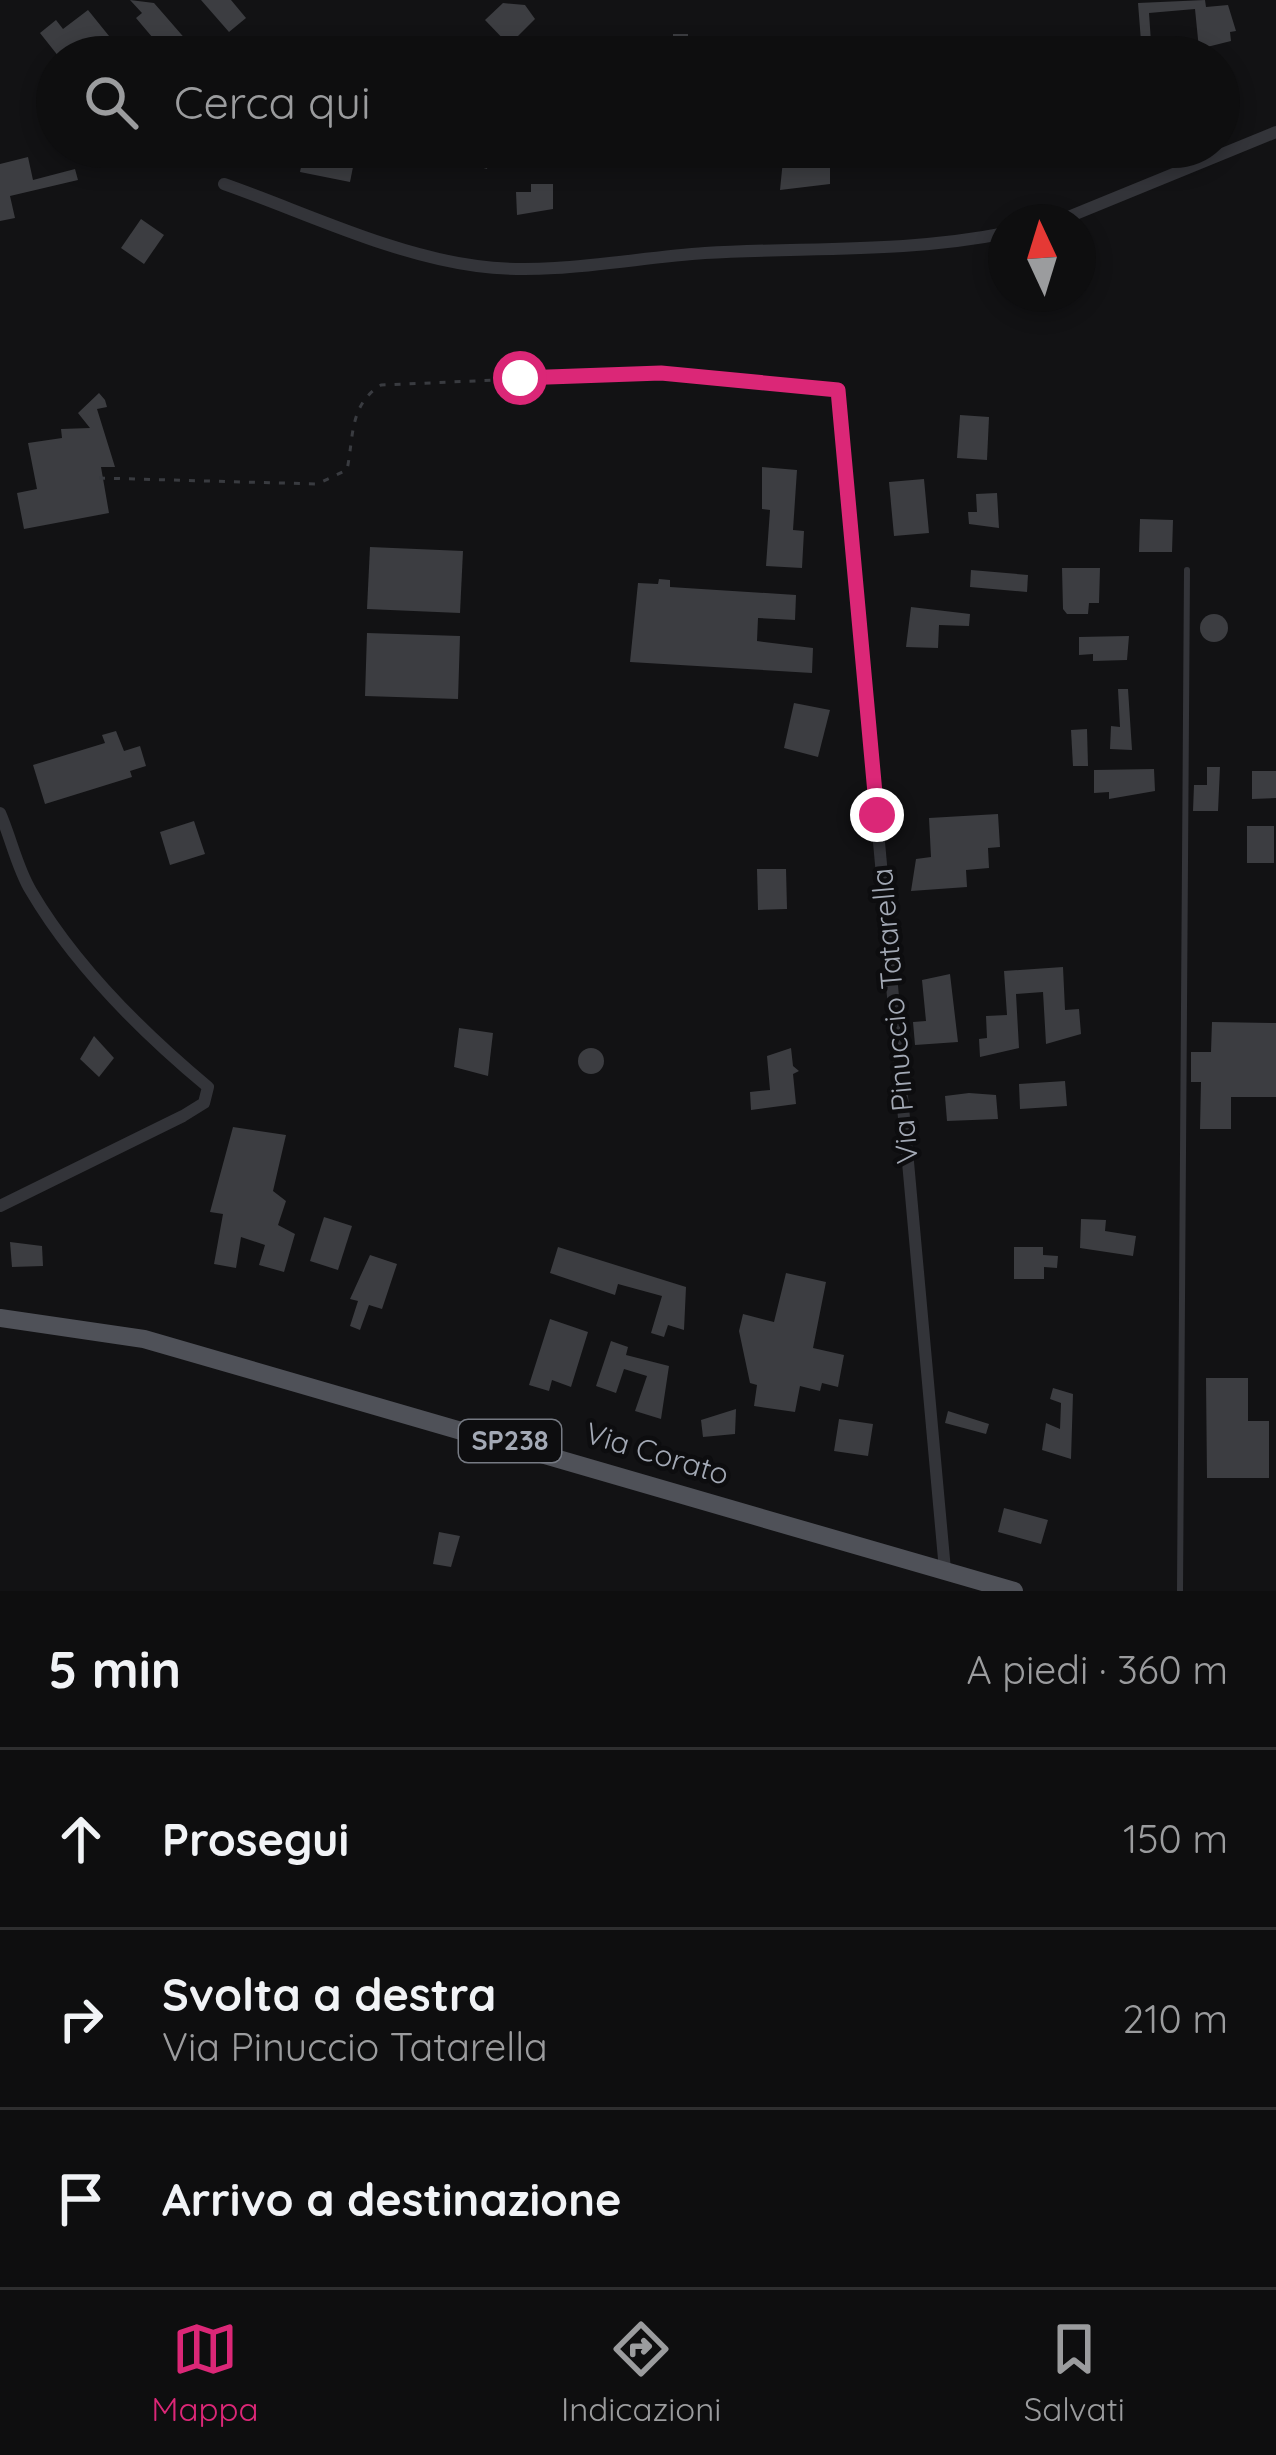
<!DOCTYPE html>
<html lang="it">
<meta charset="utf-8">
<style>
:root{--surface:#0e0e0f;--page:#171718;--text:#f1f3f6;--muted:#9b9c9e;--line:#2e2e2f;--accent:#db2777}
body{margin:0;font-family:Quicksand,sans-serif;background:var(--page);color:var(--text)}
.compass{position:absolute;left:988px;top:204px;width:108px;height:108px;border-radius:50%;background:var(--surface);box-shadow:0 6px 18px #0003;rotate:356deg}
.stop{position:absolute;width:36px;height:36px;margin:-27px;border:9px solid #db2777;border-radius:50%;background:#fff}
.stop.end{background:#db2777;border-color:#fff;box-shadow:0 3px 12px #0008}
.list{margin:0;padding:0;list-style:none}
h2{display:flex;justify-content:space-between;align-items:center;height:156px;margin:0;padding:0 48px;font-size:51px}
h2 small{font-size:39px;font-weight:400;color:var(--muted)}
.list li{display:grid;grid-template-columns:78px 1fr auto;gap:36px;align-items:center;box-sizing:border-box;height:180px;padding:0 48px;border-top:3px solid var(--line)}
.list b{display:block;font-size:45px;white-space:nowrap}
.list p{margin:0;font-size:39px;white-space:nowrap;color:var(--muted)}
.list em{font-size:39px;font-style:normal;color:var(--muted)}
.icon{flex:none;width:66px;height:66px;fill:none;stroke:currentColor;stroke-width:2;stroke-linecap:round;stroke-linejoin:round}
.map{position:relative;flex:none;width:1276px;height:1591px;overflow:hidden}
.search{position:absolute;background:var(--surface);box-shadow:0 6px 18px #0003;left:36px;right:36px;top:36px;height:132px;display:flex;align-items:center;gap:30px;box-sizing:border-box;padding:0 42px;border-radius:66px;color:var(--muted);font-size:45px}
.sheet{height:696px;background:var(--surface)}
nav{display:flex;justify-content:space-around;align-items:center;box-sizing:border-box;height:168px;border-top:3px solid var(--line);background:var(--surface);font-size:33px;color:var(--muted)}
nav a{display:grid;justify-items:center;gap:6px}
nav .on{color:var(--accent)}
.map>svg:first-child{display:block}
.building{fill:#3c3d41}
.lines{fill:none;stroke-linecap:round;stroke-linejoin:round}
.path{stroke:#393b40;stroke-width:3;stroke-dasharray:6 9;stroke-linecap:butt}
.service{stroke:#333439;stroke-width:6}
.minor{stroke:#333439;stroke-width:12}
.primary{stroke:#4f5158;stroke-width:18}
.route{stroke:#db2777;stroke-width:15}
.labels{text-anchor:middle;stroke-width:9;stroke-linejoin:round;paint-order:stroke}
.shield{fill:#0d0d0f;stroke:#767a83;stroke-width:3}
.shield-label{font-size:27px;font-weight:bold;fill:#a3a9b5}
.street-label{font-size:30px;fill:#a3a9b5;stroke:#0d0d0f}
</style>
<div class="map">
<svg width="1276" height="1591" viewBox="0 0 1276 1591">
<rect width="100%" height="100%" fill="#121214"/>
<!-- building -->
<g class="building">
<polygon points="130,0 154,3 201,57 169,57 136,18 142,13"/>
<polygon points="201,0 231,0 246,18 229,32"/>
<polygon points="1205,0 1206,7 1228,5 1236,31 1230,32 1231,41 1199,49 1195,9 1149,13 1151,42 1193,39 1194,50 1142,54 1138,3"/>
<polygon points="503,3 525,5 535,19 509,45 485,20"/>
<polygon points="88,10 126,57 59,57 40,33 56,20 63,29"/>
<polygon points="673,34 688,34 688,57 677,57 678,49 619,48 619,57 608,57 608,37 673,39"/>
<polygon points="305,147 357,147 350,182 300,172"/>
<polygon points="429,147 492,147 487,169 429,152"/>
<polygon points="784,150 819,151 823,164 830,164 830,184 780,190"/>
<polygon points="28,157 33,180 75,169 78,180 10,196 15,218 0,221 0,164"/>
<polygon points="531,184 553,184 553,209 517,215 516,192 531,192"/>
<polygon points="141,219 164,235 144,264 121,248"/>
<polygon points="99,393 105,400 107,407 97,409 115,467 101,467 109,513 24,529 17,493 37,489 28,443 62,438 61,429 90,428 78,413"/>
<polygon points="960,415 989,417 987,460 957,458"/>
<polygon points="762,467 797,470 793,530 804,531 802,568 766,566 770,510 762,509"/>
<polygon points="924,479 929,533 894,536 889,482"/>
<polygon points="997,493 999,528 969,524 968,512 977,512 976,494"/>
<polygon points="1140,519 1173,520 1172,552 1139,552"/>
<polygon points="370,547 463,551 460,613 367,609"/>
<polygon points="1062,568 1100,568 1099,603 1089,603 1088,614 1067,614 1063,609"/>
<polygon points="971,570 1028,575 1027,592 970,587"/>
<polygon points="659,579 670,580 670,587 796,595 795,620 758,618 757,641 813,648 812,673 630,662 638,583 658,584"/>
<polygon points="911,607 970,614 969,626 939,625 938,648 906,647"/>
<circle cx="1214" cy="628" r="14"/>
<polygon points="367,633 460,636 458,699 365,696"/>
<polygon points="1129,636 1127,660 1093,661 1093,654 1079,655 1079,637"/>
<polygon points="1118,689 1128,689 1132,750 1110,749 1111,726 1120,727"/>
<polygon points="794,703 830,710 818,757 784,748"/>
<polygon points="1087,729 1088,766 1073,766 1071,730"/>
<polygon points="116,731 124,751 140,746 146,766 130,771 132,777 45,804 33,765 105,743 102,735"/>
<polygon points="1207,767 1220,767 1218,811 1193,811 1194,785 1207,785"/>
<polygon points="1154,769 1155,791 1109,799 1109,792 1094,793 1094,770"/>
<polygon points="1252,771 1276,771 1276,798 1252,799"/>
<polygon points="998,814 1000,847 988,848 989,868 966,870 967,887 911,891 916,859 931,857 929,818"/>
<polygon points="194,821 205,854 170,865 160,832"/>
<rect x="1247" y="826" width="27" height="37"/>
<polygon points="757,869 786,869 787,909 758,910"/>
<polygon points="1063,967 1065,1010 1079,1009 1081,1034 1046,1044 1043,992 1016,994 1019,1048 980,1057 979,1039 987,1038 986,1016 1007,1015 1004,971"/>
<polygon points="950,974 958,1042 915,1045 913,1022 926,1021 922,980"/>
<polygon points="1212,1022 1276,1023 1276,1097 1231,1097 1231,1129 1200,1129 1201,1082 1191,1082 1191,1052 1211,1052"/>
<polygon points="459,1028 493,1033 488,1076 454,1067"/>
<polygon points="94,1036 114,1058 99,1077 80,1059"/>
<polygon points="791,1048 793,1066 799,1071 793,1074 796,1104 751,1110 750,1092 770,1090 767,1056"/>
<circle cx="591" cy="1061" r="13"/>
<polygon points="1065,1081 1067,1106 1020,1109 1019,1084"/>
<polygon points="969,1093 996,1095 998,1119 947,1121 945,1096"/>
<polygon points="233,1127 286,1135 273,1191 286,1201 278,1225 295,1234 284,1272 259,1265 265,1245 241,1237 236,1268 214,1264 223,1214 210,1212"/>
<polygon points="324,1217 352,1226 338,1270 310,1261"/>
<polygon points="1081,1219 1106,1220 1105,1231 1136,1236 1133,1256 1080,1248"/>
<polygon points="10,1242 42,1246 43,1266 12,1267"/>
<polygon points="558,1247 686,1287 684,1330 668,1325 664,1337 651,1333 662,1296 618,1284 615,1295 550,1273"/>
<polygon points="1014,1247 1043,1247 1043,1255 1058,1256 1057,1268 1044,1267 1044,1279 1014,1279"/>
<polygon points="370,1255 397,1264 382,1309 369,1305 360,1330 350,1326 358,1301 350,1299"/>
<polygon points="786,1273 826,1282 813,1348 844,1355 838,1387 822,1383 820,1391 800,1386 795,1412 754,1406 757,1385 750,1383 739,1331 743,1314 774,1322"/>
<polygon points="550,1319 588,1332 571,1387 552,1380 549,1391 529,1385"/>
<polygon points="611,1341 628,1347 626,1355 669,1366 661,1419 635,1411 647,1376 624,1369 616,1393 596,1386"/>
<polygon points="1206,1378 1248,1378 1248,1421 1269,1421 1269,1478 1207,1478"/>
<polygon points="1053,1388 1073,1394 1071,1459 1042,1450 1046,1423 1060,1429 1061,1403 1050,1399"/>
<polygon points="736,1409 735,1434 703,1437 701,1420"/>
<polygon points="948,1411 989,1424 986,1434 945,1423"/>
<polygon points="839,1419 873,1424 868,1456 834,1451"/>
<polygon points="1004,1508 1048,1520 1041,1544 998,1532"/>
<polygon points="439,1532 460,1536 451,1567 433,1564"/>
</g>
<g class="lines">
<!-- path -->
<path class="path" d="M99 478 317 484 347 470C354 436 349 405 381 385L661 373 827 389"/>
<!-- service -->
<polyline class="service" points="1180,1591 1187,570"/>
<!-- minor -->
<g class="minor">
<path d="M224 184C304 212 392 255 477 266 550 276 631 258 705 253 806 247 906 253 1006 233"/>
<polyline points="1056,222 1276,132"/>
<polyline points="838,390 945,1570"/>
<path d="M0 813C11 838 17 868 31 891 75 966 142 1032 208 1087L204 1103 183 1116 0 1206"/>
</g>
<!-- primary -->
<polyline class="primary" points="0,1318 144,1339 1014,1591"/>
</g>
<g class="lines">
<!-- route -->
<polyline class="route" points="520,378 661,373 838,390 877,815"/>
</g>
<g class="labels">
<!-- shield labels -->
<rect class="shield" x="459" y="1420" width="102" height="42" rx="9"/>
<g class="shield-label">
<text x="510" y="1450">SP238</text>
</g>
<!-- street labels -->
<g class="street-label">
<text transform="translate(895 1016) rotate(-95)" y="10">Via Pinuccio Tatarella</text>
<text transform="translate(657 1454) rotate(17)" y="10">Via Corato</text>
</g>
</g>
</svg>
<svg class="compass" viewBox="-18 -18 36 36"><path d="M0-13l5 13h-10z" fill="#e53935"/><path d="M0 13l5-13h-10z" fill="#9b9c9e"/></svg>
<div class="stop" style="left:520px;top:378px"></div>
<div class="stop end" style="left:877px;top:815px"></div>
<div class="search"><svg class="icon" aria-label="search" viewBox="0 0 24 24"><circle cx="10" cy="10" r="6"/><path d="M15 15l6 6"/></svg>Cerca qui</div>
</div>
<section class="sheet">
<h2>5 min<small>A piedi · 360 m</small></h2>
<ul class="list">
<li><svg class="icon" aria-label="ahead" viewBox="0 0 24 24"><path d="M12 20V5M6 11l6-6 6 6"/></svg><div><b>Prosegui</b></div><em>150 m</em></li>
<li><svg class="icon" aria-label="right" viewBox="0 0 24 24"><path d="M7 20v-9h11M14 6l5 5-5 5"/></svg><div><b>Svolta a destra</b><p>Via Pinuccio Tatarella</p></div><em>210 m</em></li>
<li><svg class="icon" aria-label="arrive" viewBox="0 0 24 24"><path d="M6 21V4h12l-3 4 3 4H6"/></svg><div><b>Arrivo a destinazione</b></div></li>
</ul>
</section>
<nav>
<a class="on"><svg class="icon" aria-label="map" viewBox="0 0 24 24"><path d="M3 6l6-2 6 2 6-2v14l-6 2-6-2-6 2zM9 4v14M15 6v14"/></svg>Mappa</a>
<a><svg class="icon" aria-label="directions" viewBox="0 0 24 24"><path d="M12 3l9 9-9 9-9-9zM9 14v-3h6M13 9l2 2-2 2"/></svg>Indicazioni</a>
<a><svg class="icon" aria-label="saved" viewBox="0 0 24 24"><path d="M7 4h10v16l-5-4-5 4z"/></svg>Salvati</a>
</nav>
